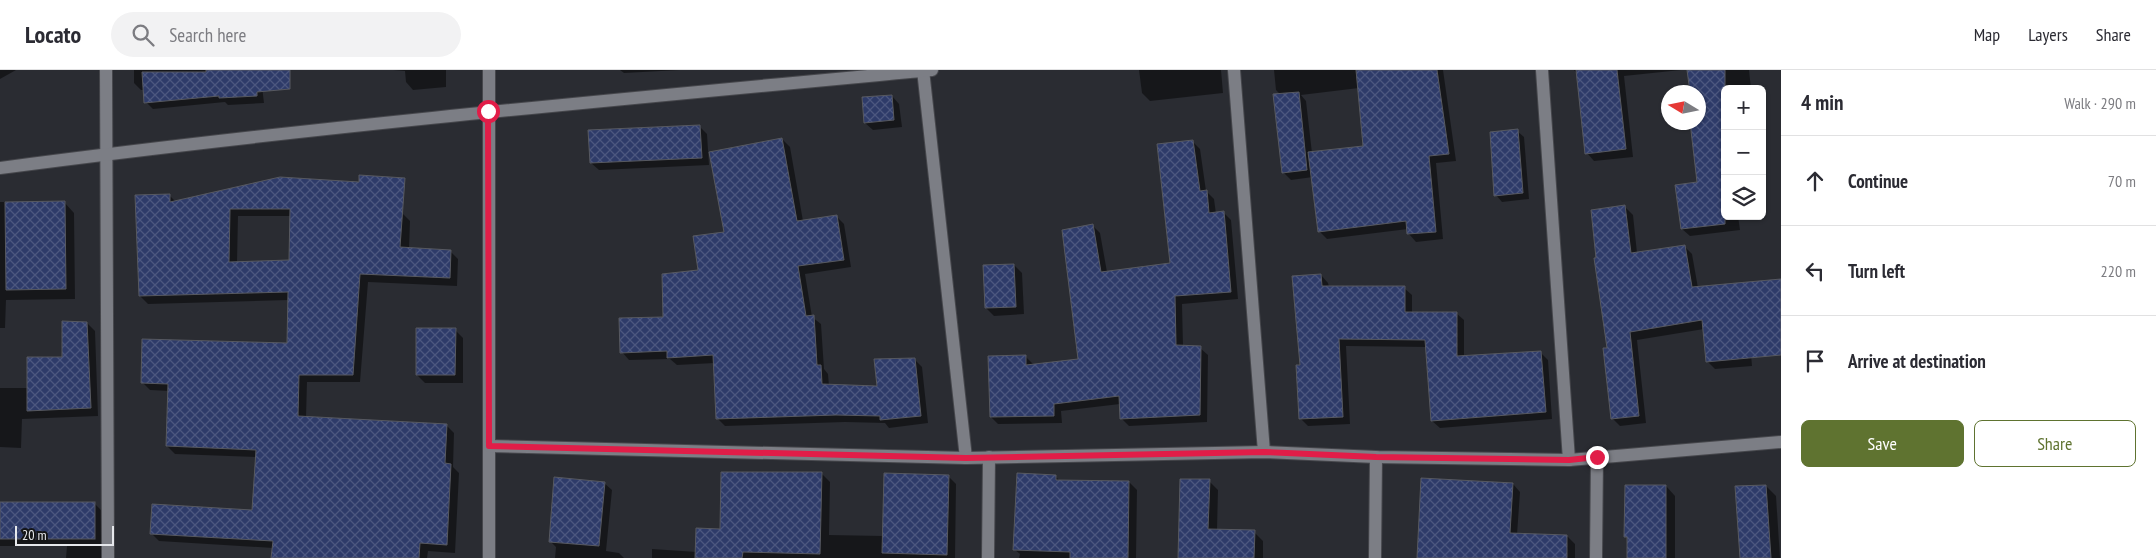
<!DOCTYPE html>
<meta charset="utf-8">
<style>
:root{--surface:#fff;--page:#f2f2f3;--text:#2b2b33;--muted:#7c7c81;--line:#e1e1e2;--accent:#5f7330}
body{margin:0;font-family:"PT Sans Narrow",sans-serif;background:var(--page);color:var(--text)}
.controls{position:absolute;right:15px;top:15px;display:grid;overflow:hidden;border-radius:8px;box-shadow:0 1px 4px #0004}
.controls button{width:45px;height:45px;display:grid;place-items:center;padding:0;border:0;border-bottom:1px solid var(--line);background:var(--surface);color:var(--text);font:25px sans-serif}
.compass{position:absolute;left:1661px;top:15px;width:45px;height:45px;border-radius:50%;background:var(--surface);box-shadow:0 1px 4px #0004;rotate:280deg}
.scale{position:absolute;left:15px;bottom:12px;width:99px;box-sizing:border-box;padding-left:5px;border:2px solid #e6e8ec;border-top:0;font-size:14px;line-height:18px;white-space:nowrap;color:#e6e8ec;-webkit-text-stroke:4px #141517;paint-order:stroke}
.stop{position:absolute;width:15px;height:15px;margin:-11px;border:4px solid #e11d48;border-radius:50%;background:#fff}
.stop.end{background:#e11d48;border-color:#fff;box-shadow:0 1px 5px #0008}
.list{margin:0;padding:0;list-style:none}
h2{display:flex;justify-content:space-between;align-items:center;height:65px;margin:0;padding:0 20px;font-size:21px}
h2 small{font-size:16px;font-weight:400;color:var(--muted)}
.list li{display:grid;grid-template-columns:32px 1fr auto;gap:15px;align-items:center;box-sizing:border-box;height:90px;padding:0 20px;border-top:1px solid var(--line)}
.list b{display:block;font-size:19px;white-space:nowrap}
.list em{font-size:16px;font-style:normal;color:var(--muted)}
.actions{display:flex;gap:10px;padding:15px 20px}
.actions a{flex:1;padding:11px 0;border:1px solid var(--accent);border-radius:8px;text-align:center;font-size:18px;color:var(--accent)}
.actions .main{background:var(--accent);color:#fff}
.icon{flex:none;width:28px;height:28px;fill:none;stroke:currentColor;stroke-width:2;stroke-linecap:round;stroke-linejoin:round}
.map{position:relative;flex:none;width:1781px;height:488px;overflow:hidden}
header{display:flex;align-items:center;gap:30px;box-sizing:border-box;height:70px;padding:0 25px;background:var(--surface);border-bottom:1px solid var(--line)}
header strong{font-size:24px}
nav{display:flex;gap:28px;margin-inline-start:auto;font-size:18px}
.search{width:350px;height:45px;background:var(--page);display:flex;align-items:center;gap:12px;box-sizing:border-box;padding:0 18px;border-radius:28px;color:var(--muted);font-size:19px}
main{display:flex}
aside{flex:1;background:var(--surface)}
.map>svg:first-child{display:block}
.shadow{fill:#0007;fill-rule:evenodd}
.building{fill:url(#building-cross-hatch);stroke:#575960;fill-rule:evenodd}
.lines{fill:none;stroke-linecap:round;stroke-linejoin:round}
.minor-casing{stroke:#46474c;stroke-width:14}
.minor{stroke:#7c7e85;stroke-width:12}
.route{stroke:#e11d48;stroke-width:6}
</style>
<header>
<strong>Locato</strong>
<div class="search"><svg class="icon" aria-label="search" viewBox="0 0 24 24"><circle cx="10" cy="10" r="6"/><path d="M15 15l6 6"/></svg>Search here</div>
<nav><a>Map</a><a>Layers</a><a>Share</a></nav>
</header>
<main>
<div class="map">
<svg width="1781" height="488" viewBox="0 0 1781 488">
<defs>
<pattern id="building-cross-hatch" width="8" height="8" patternUnits="userSpaceOnUse" patternTransform="scale(1.25)"><rect width="8" height="8" fill="#2e3b69"/><path d="M0 0l8 8M0 8l8-8" fill="none" stroke="#4c577f"/></pattern>
</defs>
<rect width="100%" height="100%" fill="#2a2c32"/>
<!-- shadow -->
<g class="shadow">
<polygon points="0,0 16,0 0,9"/>
<polygon points="134,0 260,0 264,33 228,35 225,32 153,39 146,32 145,20 141,20 134,13"/>
<polygon points="393,0 446,0 446,17 413,20 406,12 405,1"/>
<polygon points="620,0 680,0 624,3"/>
<polygon points="1139,0 1221,0 1223,23 1150,31 1142,23"/>
<path d="M1274 0H1443L1456 91 1436 93 1443 169 1416 172 1409 164 1408 159 1327 169 1319 161 1313 107 1291 110 1283 102 1281 25 1276 20ZM1359 18 1365 77 1312 83 1306 31 1301 25Z"/>
<polygon points="1574,0 1681,0 1624,6 1633,87 1594,91 1587,83 1578,5"/>
<polygon points="1688,0 1749,0 1751,19 1725,19 1725,146 1738,146 1740,160 1690,166 1682,159 1699,113 1698,22 1691,22"/>
<polygon points="892,26 899,34 902,57 873,60 865,53"/>
<polygon points="700,57 707,64 709,95 599,100 591,93"/>
<polygon points="1517,61 1524,67 1529,129 1502,132 1496,125"/>
<polygon points="782,69 790,77 803,151 836,146 844,154 851,197 805,204 812,247 821,254 824,299 828,304 829,316 878,318 914,289 922,297 928,353 889,358 885,353 845,352 725,356 717,348 715,293 677,295 670,289 629,290 622,282 664,248 725,163"/>
<polygon points="1193,72 1200,79 1206,121 1214,129 1216,144 1224,143 1231,150 1238,229 1182,234 1183,276 1200,278 1208,285 1207,352 1129,356 1121,348 1120,334 1061,341 1062,353 998,354 991,347 1026,287 1033,294 1079,290 1092,155 1100,163 1107,202 1171,194"/>
<path d="M169 125 176 132 402 143 410 151 409 179 450 181 458 189 457 216 368 212 360 312H307L306 348 446 355 454 363 453 397 459 403 455 483 428 481 427 488H273V478L159 471 151 463 253 441 257 387 175 384 167 376 169 321 150 320 142 312 288 274 289 230 148 234 140 226ZM238 146H291L290 191 237 193Z"/>
<polygon points="0,132 64,132 74,143 75,229 6,230 5,258 0,258"/>
<polygon points="1625,137 1633,145 1637,183 1684,176 1692,184 1698,218 1746,222 1752,296 1715,299 1707,291 1704,259 1637,270 1646,353 1620,356 1612,348 1608,279"/>
<polygon points="1014,195 1022,203 1024,244 994,246 986,238"/>
<polygon points="1321,205 1328,213 1329,217 1404,218 1412,225 1412,243 1456,243 1464,250 1464,286 1541,283 1548,290 1552,349 1440,358 1432,351 1427,277 1346,276 1350,354 1308,356 1300,348 1301,296"/>
<polygon points="87,253 95,261 98,346 22,349 21,378 0,377 0,318 28,318 63,288"/>
<polygon points="455,260 463,268 463,313 425,313 417,305"/>
<polygon points="822,404 830,412 829,465 884,466 948,406 956,414 955,488 652,488 652,479 697,482 721,460"/>
<polygon points="1055,406 1060,411 1129,412 1137,420 1136,488 1019,488 1020,484 1015,480"/>
<polygon points="1209,411 1218,420 1217,460 1254,462 1263,471 1263,488 1179,488"/>
<polygon points="604,413 612,420 606,481 619,483 624,488 555,488 556,477 550,471"/>
<polygon points="1513,414 1520,422 1517,465 1568,467 1575,474 1575,488 1427,488"/>
<polygon points="1626,416 1666,416 1675,426 1675,488 1627,488"/>
<polygon points="1766,416 1776,426 1780,488 1741,488"/>
<polygon points="0,433 94,433 102,441 102,488 66,488 67,476 0,476"/>
</g>
<!-- building -->
<g class="building">
<polygon points="206,0 290,0 290,19 257,22 257,26 219,28 219,26 144,33 142,2 206,2"/>
<polygon points="1356,0 1437,0 1449,84 1429,86 1436,162 1407,164 1406,151 1318,162 1308,82 1363,76"/>
<polygon points="1576,0 1617,0 1626,79 1585,84"/>
<polygon points="1687,0 1725,0 1725,154 1681,159 1675,115 1697,112 1690,52 1698,52 1698,22 1690,22"/>
<polygon points="1299,22 1307,100 1282,103 1273,24"/>
<polygon points="892,25 894,50 864,53 862,27"/>
<polygon points="700,55 702,88 590,93 588,60"/>
<polygon points="1518,59 1523,123 1494,126 1490,62"/>
<polygon points="782,68 797,151 837,145 844,190 798,196 806,246 814,245 817,295 821,295 822,314 877,316 874,289 915,288 921,346 880,350 880,346 836,345 716,349 713,285 667,288 667,281 620,283 619,248 663,247 662,204 698,200 693,166 724,162 709,82"/>
<polygon points="1193,70 1200,121 1207,120 1209,143 1224,141 1231,222 1175,226 1176,275 1201,276 1200,345 1120,349 1119,326 1054,334 1054,346 990,347 988,286 1026,285 1026,295 1078,289 1062,160 1093,154 1101,202 1170,193 1157,74"/>
<path d="M359 105 405 108 400 177 451 180 450 208 360 204 353 305H299L298 346 447 354 445 393 451 394 447 475 420 473 419 488H271L273 471 150 464 152 434 252 440 256 380 166 376 168 314 141 313 142 269 287 273 288 222 139 226 135 125 170 124V132L280 107 359 112ZM230 139H290L289 190 229 192Z"/>
<polygon points="65,131 66,219 6,220 5,132"/>
<polygon points="1625,135 1631,183 1685,175 1692,217 1781,209 1781,285 1706,292 1702,250 1630,262 1639,346 1611,349 1603,278 1607,278 1594,188 1596,188 1591,140"/>
<polygon points="1014,194 1016,237 985,238 983,195"/>
<polygon points="1321,204 1322,216 1405,216 1405,242 1457,242 1457,286 1541,281 1546,342 1431,351 1425,270 1339,269 1343,347 1299,349 1296,295 1300,295 1292,206"/>
<polygon points="62,251 87,252 91,338 27,341 27,287 62,287"/>
<polygon points="416,258 456,258 455,305 416,305"/>
<polygon points="721,402 822,402 820,484 743,482 742,488 695,488 696,458 720,459"/>
<polygon points="884,403 949,405 947,485 882,483"/>
<polygon points="1017,403 1056,405 1056,410 1129,411 1128,488 1070,488 1070,482 1013,480"/>
<polygon points="554,407 605,412 599,476 549,472"/>
<polygon points="1421,408 1513,413 1510,463 1567,465 1567,488 1417,488"/>
<polygon points="1180,409 1210,409 1208,459 1255,460 1254,488 1178,488"/>
<polygon points="1625,415 1666,415 1666,488 1627,488 1627,467 1624,467"/>
<polygon points="1766,415 1771,488 1740,488 1735,416"/>
<rect x="0" y="432" width="95" height="37"/>
</g>
<g class="lines">
<defs>
<g id="minor">
<polyline points="106,0 108,488"/>
<polyline points="489,0 489,488"/>
<polyline points="923,0 966,388"/>
<polyline points="1234,0 1264,382"/>
<polyline points="1542,0 1569,390"/>
<path d="M0 98C310 57 621 29 932 0"/>
<polyline points="489,376 966,388 1264,382 1376,387 1569,390 1781,372"/>
<polyline points="988,488 989,387"/>
<polyline points="1375,488 1376,387"/>
<polyline points="1596,488 1597,387"/>
</g>
</defs>
<!-- minor casing -->
<use href="#minor" class="minor-casing"/>
<!-- minor -->
<use href="#minor" class="minor"/>
</g>
<g class="lines">
<!-- route -->
<polyline class="route" points="488,41 489,376 966,388 1264,382 1376,387 1569,390 1597,387"/>
</g>
</svg>
<div class="controls">
<button>+</button>
<button>−</button>
<button><svg class="icon" aria-label="layers" viewBox="0 0 24 24"><path d="M12 4l9 5-9 5-9-5zM3 14l9 5 9-5"/></svg></button>
</div>
<svg class="compass" viewBox="-18 -18 36 36"><path d="M0-13l5 13h-10z" fill="#e53935"/><path d="M0 13l5-13h-10z" fill="#7c7c81"/></svg>
<div class="scale">20 m</div>
<div class="stop" style="left:488px;top:41px"></div>
<div class="stop end" style="left:1597px;top:387px"></div>
</div>
<aside>
<h2>4 min<small>Walk · 290 m</small></h2>
<ul class="list">
<li><svg class="icon" aria-label="ahead" viewBox="0 0 24 24"><path d="M12 20V5M6 11l6-6 6 6"/></svg><div><b>Continue</b></div><em>70 m</em></li>
<li><svg class="icon" aria-label="left" viewBox="0 0 24 24"><path d="M17 20v-9H6M10 6l-5 5 5 5"/></svg><div><b>Turn left</b></div><em>220 m</em></li>
<li><svg class="icon" aria-label="arrive" viewBox="0 0 24 24"><path d="M6 21V4h12l-3 4 3 4H6"/></svg><div><b>Arrive at destination</b></div></li>
</ul>
<div class="actions"><a class="main">Save</a><a>Share</a></div>
</aside>
</main>
